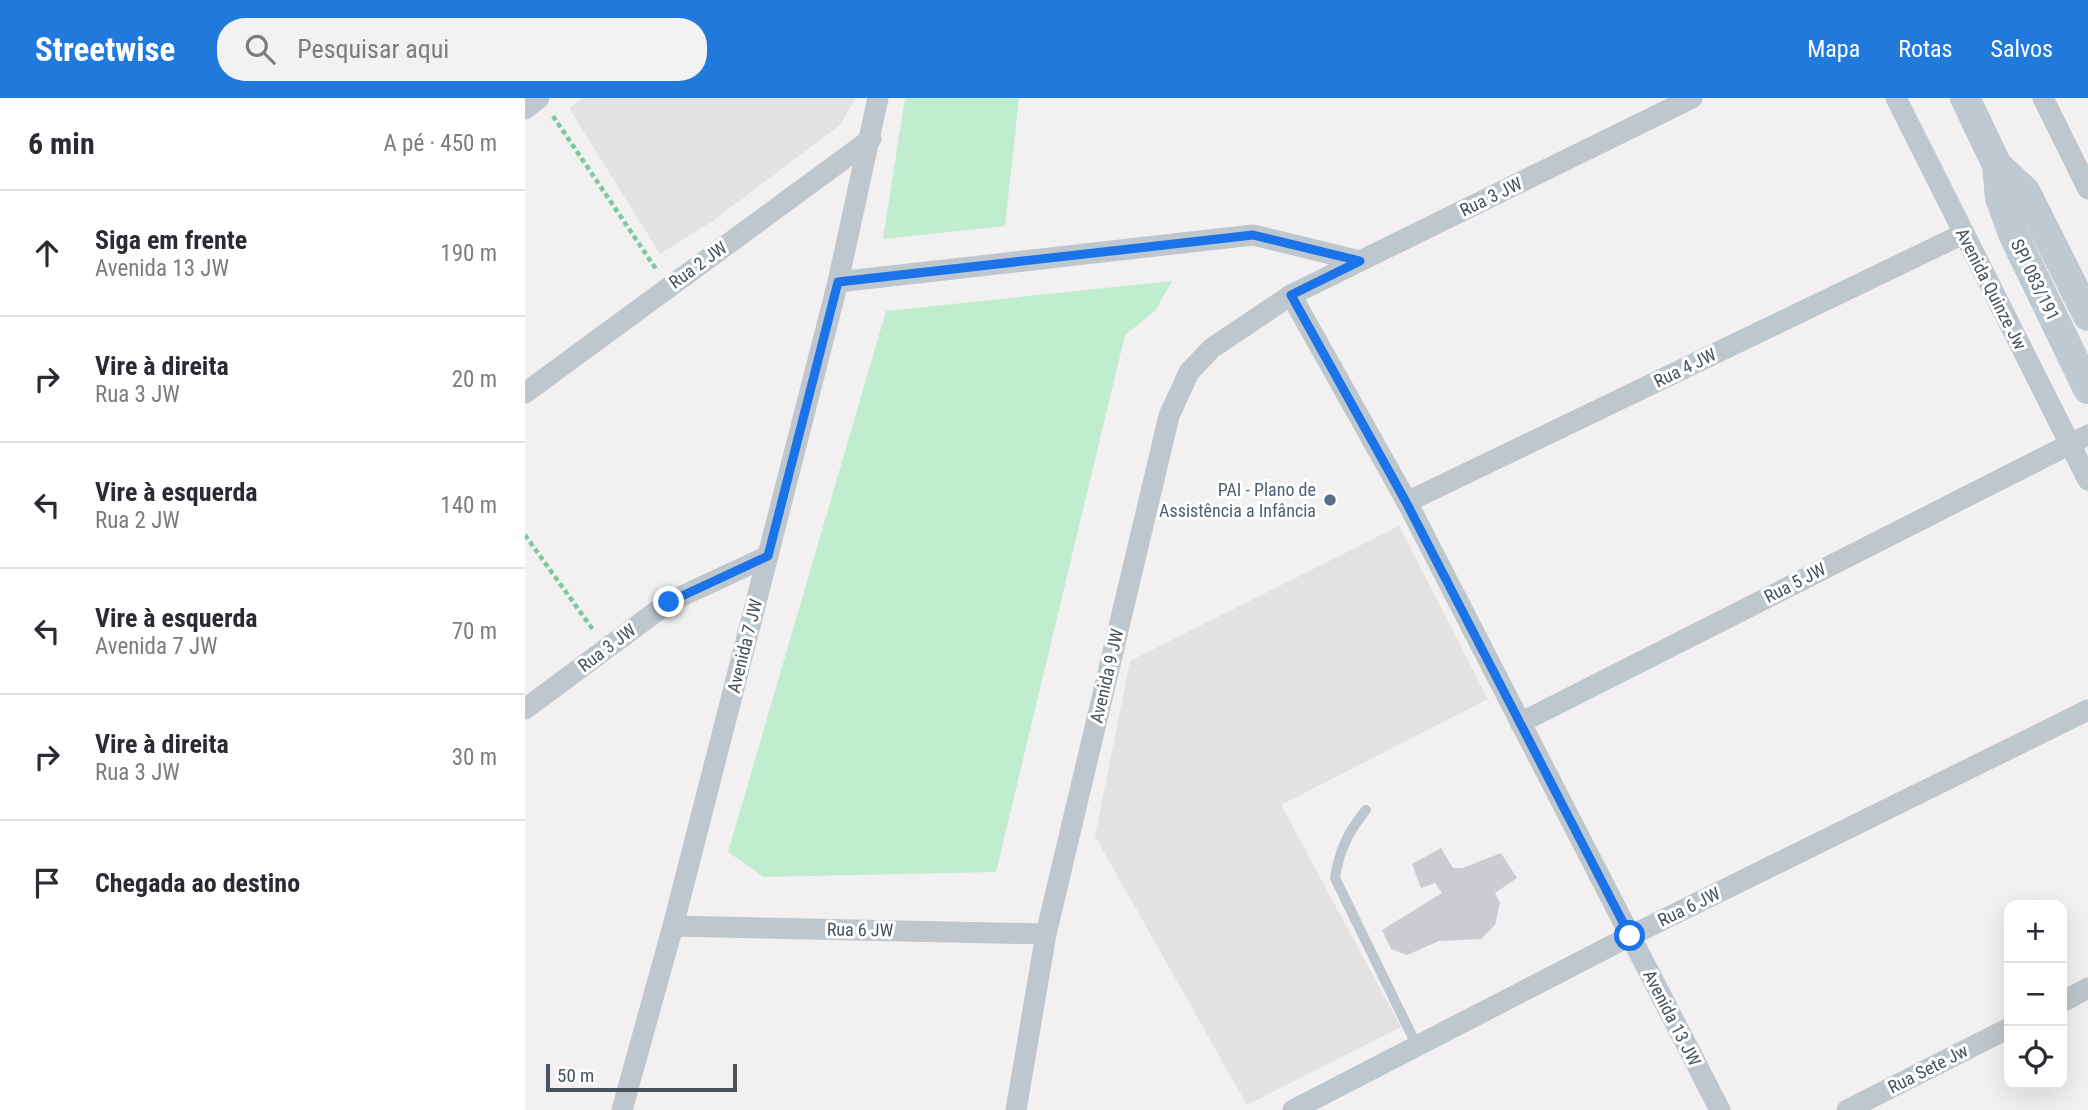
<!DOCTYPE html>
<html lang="pt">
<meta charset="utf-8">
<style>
:root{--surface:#fff;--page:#f2f2f3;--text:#2b2b33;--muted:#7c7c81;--line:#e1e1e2;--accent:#2079db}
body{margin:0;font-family:"Roboto Condensed",sans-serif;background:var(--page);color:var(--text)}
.controls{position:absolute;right:21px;bottom:21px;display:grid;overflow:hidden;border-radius:14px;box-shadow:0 7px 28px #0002}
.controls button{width:63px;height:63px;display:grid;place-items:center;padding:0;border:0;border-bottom:2px solid var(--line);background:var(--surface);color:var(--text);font:35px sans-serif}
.scale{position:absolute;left:21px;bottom:18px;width:191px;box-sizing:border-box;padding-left:7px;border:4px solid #48535c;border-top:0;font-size:19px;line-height:24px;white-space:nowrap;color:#48535c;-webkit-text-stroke:5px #fff;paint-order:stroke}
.stop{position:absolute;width:21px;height:21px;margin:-16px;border:5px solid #1a73e8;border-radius:50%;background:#fff}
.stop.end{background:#1a73e8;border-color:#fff;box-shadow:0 2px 7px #0008}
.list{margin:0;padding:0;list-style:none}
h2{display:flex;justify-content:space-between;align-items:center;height:91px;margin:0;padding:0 28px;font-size:30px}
h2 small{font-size:23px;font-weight:400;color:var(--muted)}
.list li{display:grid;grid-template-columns:46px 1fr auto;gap:21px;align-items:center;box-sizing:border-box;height:126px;padding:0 28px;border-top:2px solid var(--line)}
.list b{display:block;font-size:26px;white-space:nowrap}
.list p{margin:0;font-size:23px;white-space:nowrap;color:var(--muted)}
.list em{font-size:23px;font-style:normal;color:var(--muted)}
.icon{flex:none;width:38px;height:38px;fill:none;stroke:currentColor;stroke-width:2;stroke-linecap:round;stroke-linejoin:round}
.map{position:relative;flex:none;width:1563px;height:1012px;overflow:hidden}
header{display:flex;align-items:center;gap:42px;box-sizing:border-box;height:98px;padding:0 35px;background:var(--accent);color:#fff}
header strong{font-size:33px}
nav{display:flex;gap:38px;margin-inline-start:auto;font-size:24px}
.search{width:490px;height:63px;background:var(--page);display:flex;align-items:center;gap:18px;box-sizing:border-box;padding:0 24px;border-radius:28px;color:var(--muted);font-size:26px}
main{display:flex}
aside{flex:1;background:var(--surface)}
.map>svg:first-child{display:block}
.education{fill:#e3e1e1}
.green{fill:#c0edd0}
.building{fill:#caccd2}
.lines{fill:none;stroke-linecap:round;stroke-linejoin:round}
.path{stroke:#79ca9f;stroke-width:4.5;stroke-dasharray:5 3.5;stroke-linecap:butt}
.lane{stroke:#bec7ce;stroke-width:10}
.street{stroke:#bec7ce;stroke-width:21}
.secondary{stroke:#bec9d2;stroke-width:30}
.route{stroke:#1a73e8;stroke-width:9}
.service-dot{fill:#5c6f8a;stroke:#fff;stroke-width:2.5}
.labels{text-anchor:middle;stroke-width:6;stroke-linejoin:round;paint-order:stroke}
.street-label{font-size:18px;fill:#48535c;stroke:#fff}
.service-label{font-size:18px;fill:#4e5e75;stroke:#fff;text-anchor:end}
</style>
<header>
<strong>Streetwise</strong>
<div class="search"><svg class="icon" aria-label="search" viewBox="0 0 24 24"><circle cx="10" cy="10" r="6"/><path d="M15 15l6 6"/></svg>Pesquisar aqui</div>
<nav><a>Mapa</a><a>Rotas</a><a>Salvos</a></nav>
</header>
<main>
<aside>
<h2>6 min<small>A pé · 450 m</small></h2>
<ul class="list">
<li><svg class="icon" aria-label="ahead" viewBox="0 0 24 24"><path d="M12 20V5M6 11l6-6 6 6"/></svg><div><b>Siga em frente</b><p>Avenida 13 JW</p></div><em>190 m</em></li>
<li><svg class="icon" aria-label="right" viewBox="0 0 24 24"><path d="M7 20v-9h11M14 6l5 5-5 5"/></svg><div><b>Vire à direita</b><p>Rua 3 JW</p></div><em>20 m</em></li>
<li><svg class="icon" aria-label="left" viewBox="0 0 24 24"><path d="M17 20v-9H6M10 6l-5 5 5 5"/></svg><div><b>Vire à esquerda</b><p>Rua 2 JW</p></div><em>140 m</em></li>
<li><svg class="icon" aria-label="left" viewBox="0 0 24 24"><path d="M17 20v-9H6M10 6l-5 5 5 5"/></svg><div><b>Vire à esquerda</b><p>Avenida 7 JW</p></div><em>70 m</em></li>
<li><svg class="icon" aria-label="right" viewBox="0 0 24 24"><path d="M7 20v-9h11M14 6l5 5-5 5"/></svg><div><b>Vire à direita</b><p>Rua 3 JW</p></div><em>30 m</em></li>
<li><svg class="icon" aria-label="arrive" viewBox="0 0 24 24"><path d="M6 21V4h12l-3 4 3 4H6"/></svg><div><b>Chegada ao destino</b></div></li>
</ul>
</aside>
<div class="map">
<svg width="1563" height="1012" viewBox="0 0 1563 1012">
<rect width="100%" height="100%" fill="#f2f0f0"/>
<!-- education -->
<g class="education">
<polygon points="58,0 331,0 315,27 189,122 135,156 44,10"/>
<polygon points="874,428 963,601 756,707 876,929 722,1007 570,738 605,563"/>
</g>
<!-- green -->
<g class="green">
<polygon points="380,0 494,0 480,128 358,141"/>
<polygon points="647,183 630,213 600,237 471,774 239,779 203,754 361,213"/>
</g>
<!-- building -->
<polygon class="building" points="916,750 928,770 938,770 976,755 992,780 970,795 975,805 970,827 956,841 914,843 882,857 866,851 857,832 917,795 910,785 896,790 887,766"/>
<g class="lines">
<!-- path -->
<g class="path">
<polyline points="28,18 131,171"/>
<polyline points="0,437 69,533"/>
</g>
<!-- lane -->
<path class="lane" d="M841 712C823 734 814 753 810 780L892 948"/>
<!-- street -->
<g class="street">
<polyline points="1371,0 1563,382"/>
<polyline points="1518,0 1563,91"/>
<polyline points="0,11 14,0"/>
<polyline points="313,184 728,137 835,163"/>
<polyline points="766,197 882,404 1195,1012"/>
<polyline points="0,295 346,41"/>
<polyline points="882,404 1438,136"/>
<polyline points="0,611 144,504 243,458"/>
<polyline points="995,625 1563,337"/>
<polyline points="148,828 521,836"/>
<polyline points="1537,904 1563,890"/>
<polyline points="97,1012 148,828 313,184 353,0"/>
<polyline points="491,1012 521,836 644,318 664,274 687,250 766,197 1167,0"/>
<polyline points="768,1012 1105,838 1563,612"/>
<polyline points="1322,1012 1484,930"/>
</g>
<!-- secondary -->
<g class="secondary">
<polyline points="1440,0 1472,67 1475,100 1488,136 1563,291"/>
<polyline points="1472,67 1500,93 1563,218"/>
</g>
</g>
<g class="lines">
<!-- route -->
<polyline class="route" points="144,504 243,458 313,184 728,137 835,163 766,197 881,404 1105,838"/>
</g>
<!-- markers -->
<circle class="service-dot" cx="805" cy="402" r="7"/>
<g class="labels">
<!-- street labels -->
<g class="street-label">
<text transform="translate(966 99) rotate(-26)" y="6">Rua 3 JW</text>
<text transform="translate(173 167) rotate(-36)" y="6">Rua 2 JW</text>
<text transform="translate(1510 182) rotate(64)" y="6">SPI 083/191</text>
<text transform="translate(1466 191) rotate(63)" y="6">Avenida Quinze Jw</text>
<text transform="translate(1160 270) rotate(-26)" y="6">Rua 4 JW</text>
<text transform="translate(1270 485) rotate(-27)" y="6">Rua 5 JW</text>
<text transform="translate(220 548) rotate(-76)" y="6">Avenida 7 JW</text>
<text transform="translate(82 550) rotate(-37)" y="6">Rua 3 JW</text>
<text transform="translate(582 578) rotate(-77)" y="6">Avenida 9 JW</text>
<text transform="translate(1164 809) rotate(-26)" y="6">Rua 6 JW</text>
<text transform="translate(335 832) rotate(1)" y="6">Rua 6 JW</text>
<text transform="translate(1147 920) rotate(63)" y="6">Avenida 13 JW</text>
<text transform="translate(1403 971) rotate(-27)" y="6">Rua Sete Jw</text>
</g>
<!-- service labels -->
<g class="service-label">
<text x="791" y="398">PAI - Plano de<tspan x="791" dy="21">Assistência a Infância</tspan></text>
</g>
</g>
</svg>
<div class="controls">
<button>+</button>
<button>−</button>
<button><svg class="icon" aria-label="locate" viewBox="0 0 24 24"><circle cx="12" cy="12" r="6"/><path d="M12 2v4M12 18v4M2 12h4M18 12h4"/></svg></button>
</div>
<div class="scale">50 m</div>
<div class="stop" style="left:1105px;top:838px"></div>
<div class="stop end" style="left:144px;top:504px"></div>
</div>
</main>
